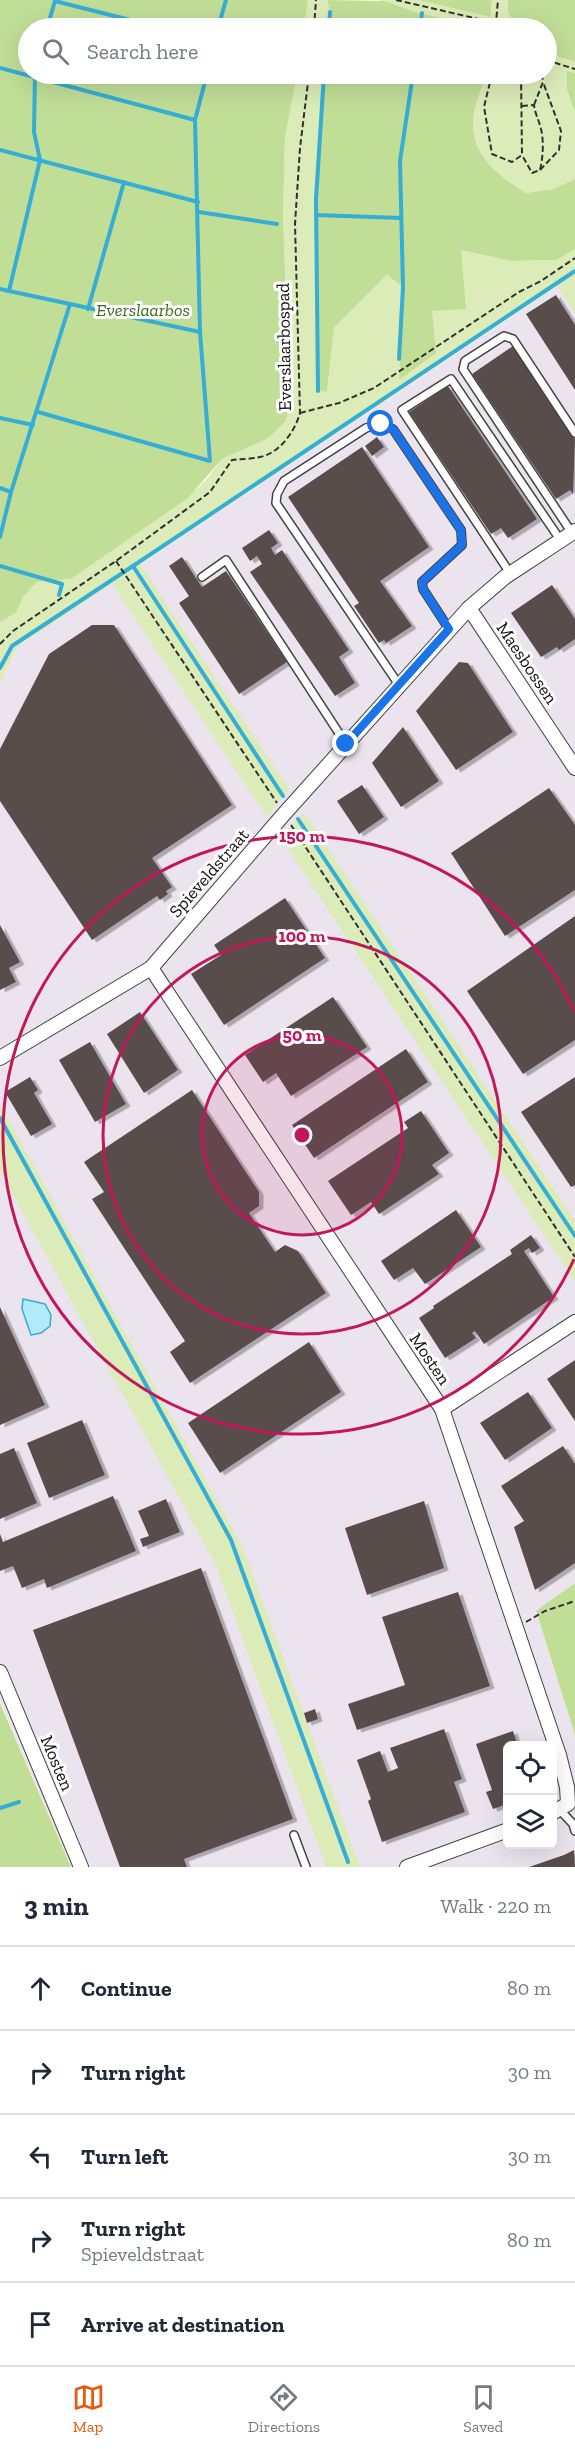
<!DOCTYPE html>
<meta charset="utf-8">
<style>
:root{--surface:#fff;--page:#f6f6f7;--text:#1f2937;--muted:#747a83;--line:#e0e1e3;--accent:#ea580c}
body{margin:0;font-family:"Zilla Slab",serif;background:var(--page);color:var(--text)}
.controls{position:absolute;right:18px;bottom:18px;display:grid;overflow:hidden;border-radius:9px;box-shadow:0 6px 24px #0002}
.controls button{width:54px;height:54px;display:grid;place-items:center;padding:0;border:0;border-bottom:2px solid var(--line);background:var(--surface);color:var(--text);font:30px sans-serif}
.stop{position:absolute;width:18px;height:18px;margin:-14px;border:4px solid #1a73e8;border-radius:50%;background:#fff}
.stop.end{background:#1a73e8;border-color:#fff;box-shadow:0 2px 6px #0008}
.list{margin:0;padding:0;list-style:none}
h2{display:flex;justify-content:space-between;align-items:center;height:78px;margin:0;padding:0 24px;font-size:26px}
h2 small{font-size:20px;font-weight:400;color:var(--muted)}
.list li{display:grid;grid-template-columns:39px 1fr auto;gap:18px;align-items:center;box-sizing:border-box;height:84px;padding:0 24px;border-top:2px solid var(--line)}
.list b{display:block;font-size:22px;white-space:nowrap}
.list p{margin:0;font-size:20px;white-space:nowrap;color:var(--muted)}
.list em{font-size:20px;font-style:normal;color:var(--muted)}
.icon{flex:none;width:33px;height:33px;fill:none;stroke:currentColor;stroke-width:2;stroke-linecap:round;stroke-linejoin:round}
.map{position:relative;flex:none;width:575px;height:1867px;overflow:hidden}
.search{position:absolute;background:var(--surface);box-shadow:0 6px 24px #0002;left:18px;right:18px;top:18px;height:66px;display:flex;align-items:center;gap:15px;box-sizing:border-box;padding:0 21px;border-radius:33px;color:var(--muted);font-size:22px}
.sheet{height:498px;background:var(--surface)}
nav{display:flex;justify-content:space-around;align-items:center;box-sizing:border-box;height:84px;border-top:2px solid var(--line);background:var(--surface);font-size:16px;color:var(--muted)}
nav a{display:grid;justify-items:center;gap:3px}
nav .on{color:var(--accent)}
.map>svg:first-child{display:block}
.industrial{fill:#ebe4ee;fill-rule:evenodd}
.green{fill:#dbecb8}
.forest{fill:#c1de97}
.water{fill:#b3eafa;stroke:#36add5;stroke-width:1.5}
.lines{fill:none;stroke-linecap:round;stroke-linejoin:round}
.stream{stroke:#36add5;stroke-width:4}
.building{fill:#594e4b;filter:url(#shadow)}
.lane-casing{stroke:#424242;stroke-width:10}
.street-casing{stroke:#424242;stroke-width:16}
.path{stroke:#313131;stroke-width:2;stroke-dasharray:6 3;stroke-linecap:butt}
.lane{stroke:#fff;stroke-width:7}
.street{stroke:#fff;stroke-width:14}
.route{stroke:#1a73e8;stroke-width:8}
.ring{fill:none;stroke:#c2185b;stroke-width:3}
.labels{text-anchor:middle;stroke-width:6;stroke-linejoin:round;paint-order:stroke}
.park-label{font-size:18px;font-style:italic;fill:#376c1b;stroke:#fff}
.street-label{font-size:18px;fill:#0f0f0f;stroke:#fff}
.centre{fill:#c2185b;stroke:#fff;stroke-width:3}
.ring-label{font-size:18px;text-anchor:middle;font-weight:bold;fill:#c2185b;stroke:#fff;stroke-width:6;stroke-linejoin:round;paint-order:stroke}
</style>
<div class="map">
<svg width="575" height="1867" viewBox="0 0 575 1867">
<defs>
<filter id="shadow"><feDropShadow dx="4.5" dy="2.5" stdDeviation="0" flood-color="#0004"/></filter>
</defs>
<rect width="100%" height="100%" fill="#fffaf2"/>
<!-- industrial -->
<path class="industrial" d="M575 274V1583L536 1612 575 1735V1867H71L0 1701V683L18 646ZM508 1746H552V1844H508Z"/>
<!-- green -->
<g class="green">
<polygon points="308,0 327,0 330,12 329,28 304,28"/>
<polygon points="380,0 418,0 489,17 492,0 508,0 508,12 516,28 486,28 415,12"/>
<path d="M547 53 575 62V73L567 71V90L575 113V179L553 189 526 193C473 159 459 133 488 74H546Z"/>
<polygon points="297,74 324,74 316,199 319,391 327,392 334,328 387,275 403,287 399,379 461,250 511,261 557,260 575,249 575,313 557,286 140,564 289,789 267,817 112,584 18,646 0,683 0,622 16,613 23,597 37,582 71,579 188,497 207,479 222,459 267,439 290,405 283,215 285,138"/>
<polygon points="304,812 575,1221 575,1282 281,838"/>
<polygon points="0,1104 243,1548 360,1867 326,1867 214,1561 0,1171"/>
</g>
<!-- forest -->
<g class="forest">
<polygon points="0,0 308,0 304,28 28,28 28,74 297,74 285,138 283,215 290,405 285,422 267,439 222,459 188,498 71,579 37,582 23,597 16,613 0,622"/>
<polygon points="327,0 385,1 415,12 486,28 329,28 330,12"/>
<polygon points="418,0 492,0 490,17"/>
<polygon points="508,0 575,0 575,62 547,53 546,28 516,28 508,12"/>
<polygon points="567,71 575,73 575,113 567,90"/>
<path d="M324 74H488C459 132 473 160 526 193L553 189 575 179V249L557 260 511 261 461 250 466 309 432 311 436 353 399 380 403 287 387 275 334 328 327 392 318 391 316 199Z"/>
<polygon points="575,1583 575,1735 536,1611"/>
<polygon points="0,1703 71,1867 0,1867"/>
</g>
<!-- water -->
<polygon class="water" points="23,1299 45,1304 51,1315 50,1326 41,1333 31,1335 22,1309"/>
<g class="lines">
<!-- stream -->
<g class="stream">
<polyline points="47,28 55,1 162,28"/>
<polyline points="218,28 226,0"/>
<polyline points="329,28 330,12"/>
<polyline points="420,28 422,13"/>
<polyline points="0,68 195,120"/>
<polyline points="0,150 198,202"/>
<polyline points="199,212 277,224"/>
<polyline points="316,215 401,218"/>
<polyline points="0,289 9,291"/>
<polyline points="70,304 200,332"/>
<polyline points="88,309 124,182"/>
<polyline points="399,359 403,287 400,161 413,74"/>
<polyline points="318,391 316,199 324,74"/>
<polyline points="38,412 210,461 200,332 195,120 207,74"/>
<polyline points="0,418 33,425"/>
<polyline points="0,488 11,492"/>
<polyline points="0,537 11,492 70,304 9,291 40,160 34,132 35,74"/>
<polyline points="0,566 62,584 59,595"/>
<polyline points="0,668 12,646 133,566"/>
<polyline points="283,796 133,566 575,271"/>
<polyline points="298,819 575,1236"/>
<polyline points="0,1118 231,1540 348,1862"/>
<polyline points="0,1808 19,1802"/>
</g>
</g>
<!-- building -->
<g class="building">
<polygon points="556,295 575,325 575,390 526,314"/>
<polygon points="513,346 575,439 573,494 570,490 556,499 472,374"/>
<polygon points="448,386 537,519 508,538 501,528 491,534 409,412"/>
<polygon points="377,437 384,447 372,456 365,446"/>
<polygon points="362,447 429,547 380,581 412,626 386,643 384,640 379,643 354,606 359,603 288,497"/>
<polygon points="269,530 278,543 271,548 275,555 282,550 349,650 339,657 355,683 335,696 250,572 262,564 257,556 250,561 242,548"/>
<polygon points="182,557 202,587 226,571 287,662 239,694 179,603 189,596 169,566"/>
<polygon points="552,585 575,619 575,639 559,650 557,647 541,657 511,613"/>
<polygon points="92,625 114,625 232,805 152,858 172,887 166,891 168,894 160,900 157,896 92,940 0,801 0,749 49,654"/>
<polygon points="459,662 468,663 513,732 456,770 416,711"/>
<polygon points="403,727 439,781 401,807 372,763"/>
<polygon points="362,785 384,817 359,834 337,801"/>
<polygon points="549,788 575,825 575,890 505,936 451,853"/>
<polygon points="285,898 325,958 224,1025 191,974 221,955 214,945"/>
<polygon points="575,916 575,1040 523,1074 467,991"/>
<polygon points="0,925 20,962 9,968 16,982 0,990"/>
<polygon points="333,997 367,1047 291,1096 276,1073 263,1082 245,1055"/>
<polygon points="140,1012 178,1070 144,1093 107,1034"/>
<polygon points="90,1042 126,1104 95,1122 59,1060"/>
<polygon points="406,1049 428,1082 314,1158 292,1125"/>
<polygon points="30,1077 38,1090 34,1093 52,1124 31,1136 5,1092"/>
<polygon points="575,1077 575,1185 571,1187 521,1112"/>
<polygon points="192,1090 259,1192 259,1206 249,1213 275,1252 285,1245 298,1251 326,1293 190,1383 170,1352 185,1341 92,1199 104,1192 84,1162"/>
<polygon points="421,1111 449,1153 432,1165 439,1174 379,1214 371,1202 351,1215 328,1181 408,1128 404,1122"/>
<polygon points="456,1210 481,1247 425,1284 413,1268 394,1280 381,1261"/>
<polygon points="531,1235 540,1248 532,1253 529,1248 524,1251 554,1297 484,1344 475,1331 472,1333 476,1338 445,1358 419,1318 434,1308 433,1306 512,1254 510,1250"/>
<polygon points="0,1307 45,1405 0,1425"/>
<polygon points="309,1342 341,1392 220,1473 188,1423"/>
<polygon points="575,1360 575,1421 547,1379"/>
<polygon points="528,1392 552,1428 505,1460 480,1423"/>
<polygon points="82,1420 105,1475 49,1498 27,1443"/>
<polygon points="563,1446 575,1464 575,1563 535,1590 514,1527 524,1521 501,1486"/>
<polygon points="14,1448 37,1503 0,1519 0,1454"/>
<polygon points="113,1496 136,1551 47,1588 44,1579 22,1588 13,1566 0,1571 0,1534 3,1542"/>
<polygon points="166,1499 180,1532 143,1547 140,1539 149,1536 138,1511"/>
<polygon points="424,1501 444,1568 367,1595 345,1528"/>
<polygon points="201,1568 293,1819 184,1859 187,1867 120,1867 33,1630"/>
<polygon points="458,1592 490,1686 357,1730 348,1704 405,1685 382,1617"/>
<polygon points="315,1709 318,1719 307,1723 304,1713"/>
<polygon points="444,1729 462,1779 454,1782 465,1812 382,1842 368,1801 371,1799 357,1760 380,1751 388,1772 398,1768 390,1748"/>
<polygon points="513,1731 518,1746 507,1746 507,1797 503,1798 505,1805 493,1809 486,1792 492,1790 476,1744"/>
<polygon points="574,1850 575,1867 529,1867 564,1855"/>
</g>
<g class="lines">
<defs>
<g id="lane">
<polyline points="572,533 463,369 465,361 504,336 513,339 575,433"/>
<polyline points="510,573 402,410 451,379 561,541"/>
<polyline points="202,577 226,560 346,744"/>
<polyline points="399,685 276,503 277,494 284,481 366,428 381,424 393,429 461,530 462,545 422,582 423,589 449,629"/>
<polyline points="559,1809 573,1824 575,1831"/>
<polyline points="294,1835 306,1867"/>
</g>
<g id="street">
<polyline points="469,608 575,768"/>
<polyline points="151,968 442,1409 559,1755 567,1787 568,1804 552,1813"/>
<polyline points="0,1058 151,968 284,814 469,608 505,577 575,531"/>
<polyline points="442,1409 575,1322"/>
<polyline points="0,1672 81,1867"/>
<polyline points="407,1867 508,1830"/>
</g>
</defs>
<!-- lane casing -->
<use href="#lane" class="lane-casing"/>
<!-- street casing -->
<use href="#street" class="street-casing"/>
<!-- path -->
<g class="path">
<polyline points="396,0 496,23 498,0"/>
<polyline points="496,23 502,28"/>
<polyline points="314,28 316,0"/>
<polyline points="546,60 575,69"/>
<polyline points="492,74 484,107 492,154 512,162 522,155 521,74"/>
<polyline points="534,105 543,82 542,74"/>
<path d="M522 106 534 105C535 114 539 120 541 129 544 141 543 158 540 170L532 173 522 155"/>
<polyline points="540,170 559,150 561,131 543,82"/>
<polyline points="300,413 339,403 374,388 519,292 541,281 575,258"/>
<polyline points="116,561 277,803"/>
<path d="M0 644 13 631 116 561 210 492 232 460C241 459 251 459 260 457 280 453 295 431 300 413L295 224 300 148 309 74"/>
<polyline points="291,825 575,1257"/>
<polyline points="526,1622 545,1611 575,1601"/>
</g>
<!-- lane -->
<use href="#lane" class="lane"/>
<!-- street -->
<use href="#street" class="street"/>
</g>
<g class="lines">
<!-- route -->
<polyline class="route" points="346,744 449,629 423,589 422,582 462,545 461,530 393,429 381,424"/>
</g>
<!-- distance rings -->
<circle cx="302" cy="1135" r="100" fill="#c2185b" fill-opacity=".12"/>
<g class="ring">
<circle cx="302" cy="1135" r="100"/>
<circle cx="302" cy="1135" r="199"/>
<path d="M574 1259A299 299 0 1 1 574 1011"/>
</g>
<g class="labels">
<!-- park labels -->
<g class="park-label">
<text x="143" y="316">Everslaarbos</text>
</g>
<!-- street labels -->
<g class="street-label">
<text transform="translate(284 347) rotate(-91)" y="6">Everslaarbospad</text>
<text transform="translate(527 663) rotate(56)" y="6">Maesbossen</text>
<text transform="translate(209 873) rotate(-49)" y="6">Spieveldstraat</text>
<text transform="translate(430 1359) rotate(56)" y="6">Mosten</text>
<text transform="translate(57 1763) rotate(67)" y="6">Mosten</text>
</g>
</g>
<circle cx="302" cy="1135" r="9" class="centre"/>
<g class="ring-label">
<text x="302" y="842">150 m</text>
<text x="302" y="942">100 m</text>
<text x="302" y="1041">50 m</text>
</g>
</svg>
<div class="controls">
<button><svg class="icon" aria-label="locate" viewBox="0 0 24 24"><circle cx="12" cy="12" r="6"/><path d="M12 2v4M12 18v4M2 12h4M18 12h4"/></svg></button>
<button><svg class="icon" aria-label="layers" viewBox="0 0 24 24"><path d="M12 4l9 5-9 5-9-5zM3 14l9 5 9-5"/></svg></button>
</div>
<div class="stop" style="left:381px;top:424px"></div>
<div class="stop end" style="left:346px;top:744px"></div>
<div class="search"><svg class="icon" aria-label="search" viewBox="0 0 24 24"><circle cx="10" cy="10" r="6"/><path d="M15 15l6 6"/></svg>Search here</div>
</div>
<section class="sheet">
<h2>3 min<small>Walk · 220 m</small></h2>
<ul class="list">
<li><svg class="icon" aria-label="ahead" viewBox="0 0 24 24"><path d="M12 20V5M6 11l6-6 6 6"/></svg><div><b>Continue</b></div><em>80 m</em></li>
<li><svg class="icon" aria-label="right" viewBox="0 0 24 24"><path d="M7 20v-9h11M14 6l5 5-5 5"/></svg><div><b>Turn right</b></div><em>30 m</em></li>
<li><svg class="icon" aria-label="left" viewBox="0 0 24 24"><path d="M17 20v-9H6M10 6l-5 5 5 5"/></svg><div><b>Turn left</b></div><em>30 m</em></li>
<li><svg class="icon" aria-label="right" viewBox="0 0 24 24"><path d="M7 20v-9h11M14 6l5 5-5 5"/></svg><div><b>Turn right</b><p>Spieveldstraat</p></div><em>80 m</em></li>
<li><svg class="icon" aria-label="arrive" viewBox="0 0 24 24"><path d="M6 21V4h12l-3 4 3 4H6"/></svg><div><b>Arrive at destination</b></div></li>
</ul>
</section>
<nav>
<a class="on"><svg class="icon" aria-label="map" viewBox="0 0 24 24"><path d="M3 6l6-2 6 2 6-2v14l-6 2-6-2-6 2zM9 4v14M15 6v14"/></svg>Map</a>
<a><svg class="icon" aria-label="directions" viewBox="0 0 24 24"><path d="M12 3l9 9-9 9-9-9zM9 14v-3h6M13 9l2 2-2 2"/></svg>Directions</a>
<a><svg class="icon" aria-label="saved" viewBox="0 0 24 24"><path d="M7 4h10v16l-5-4-5 4z"/></svg>Saved</a>
</nav>
